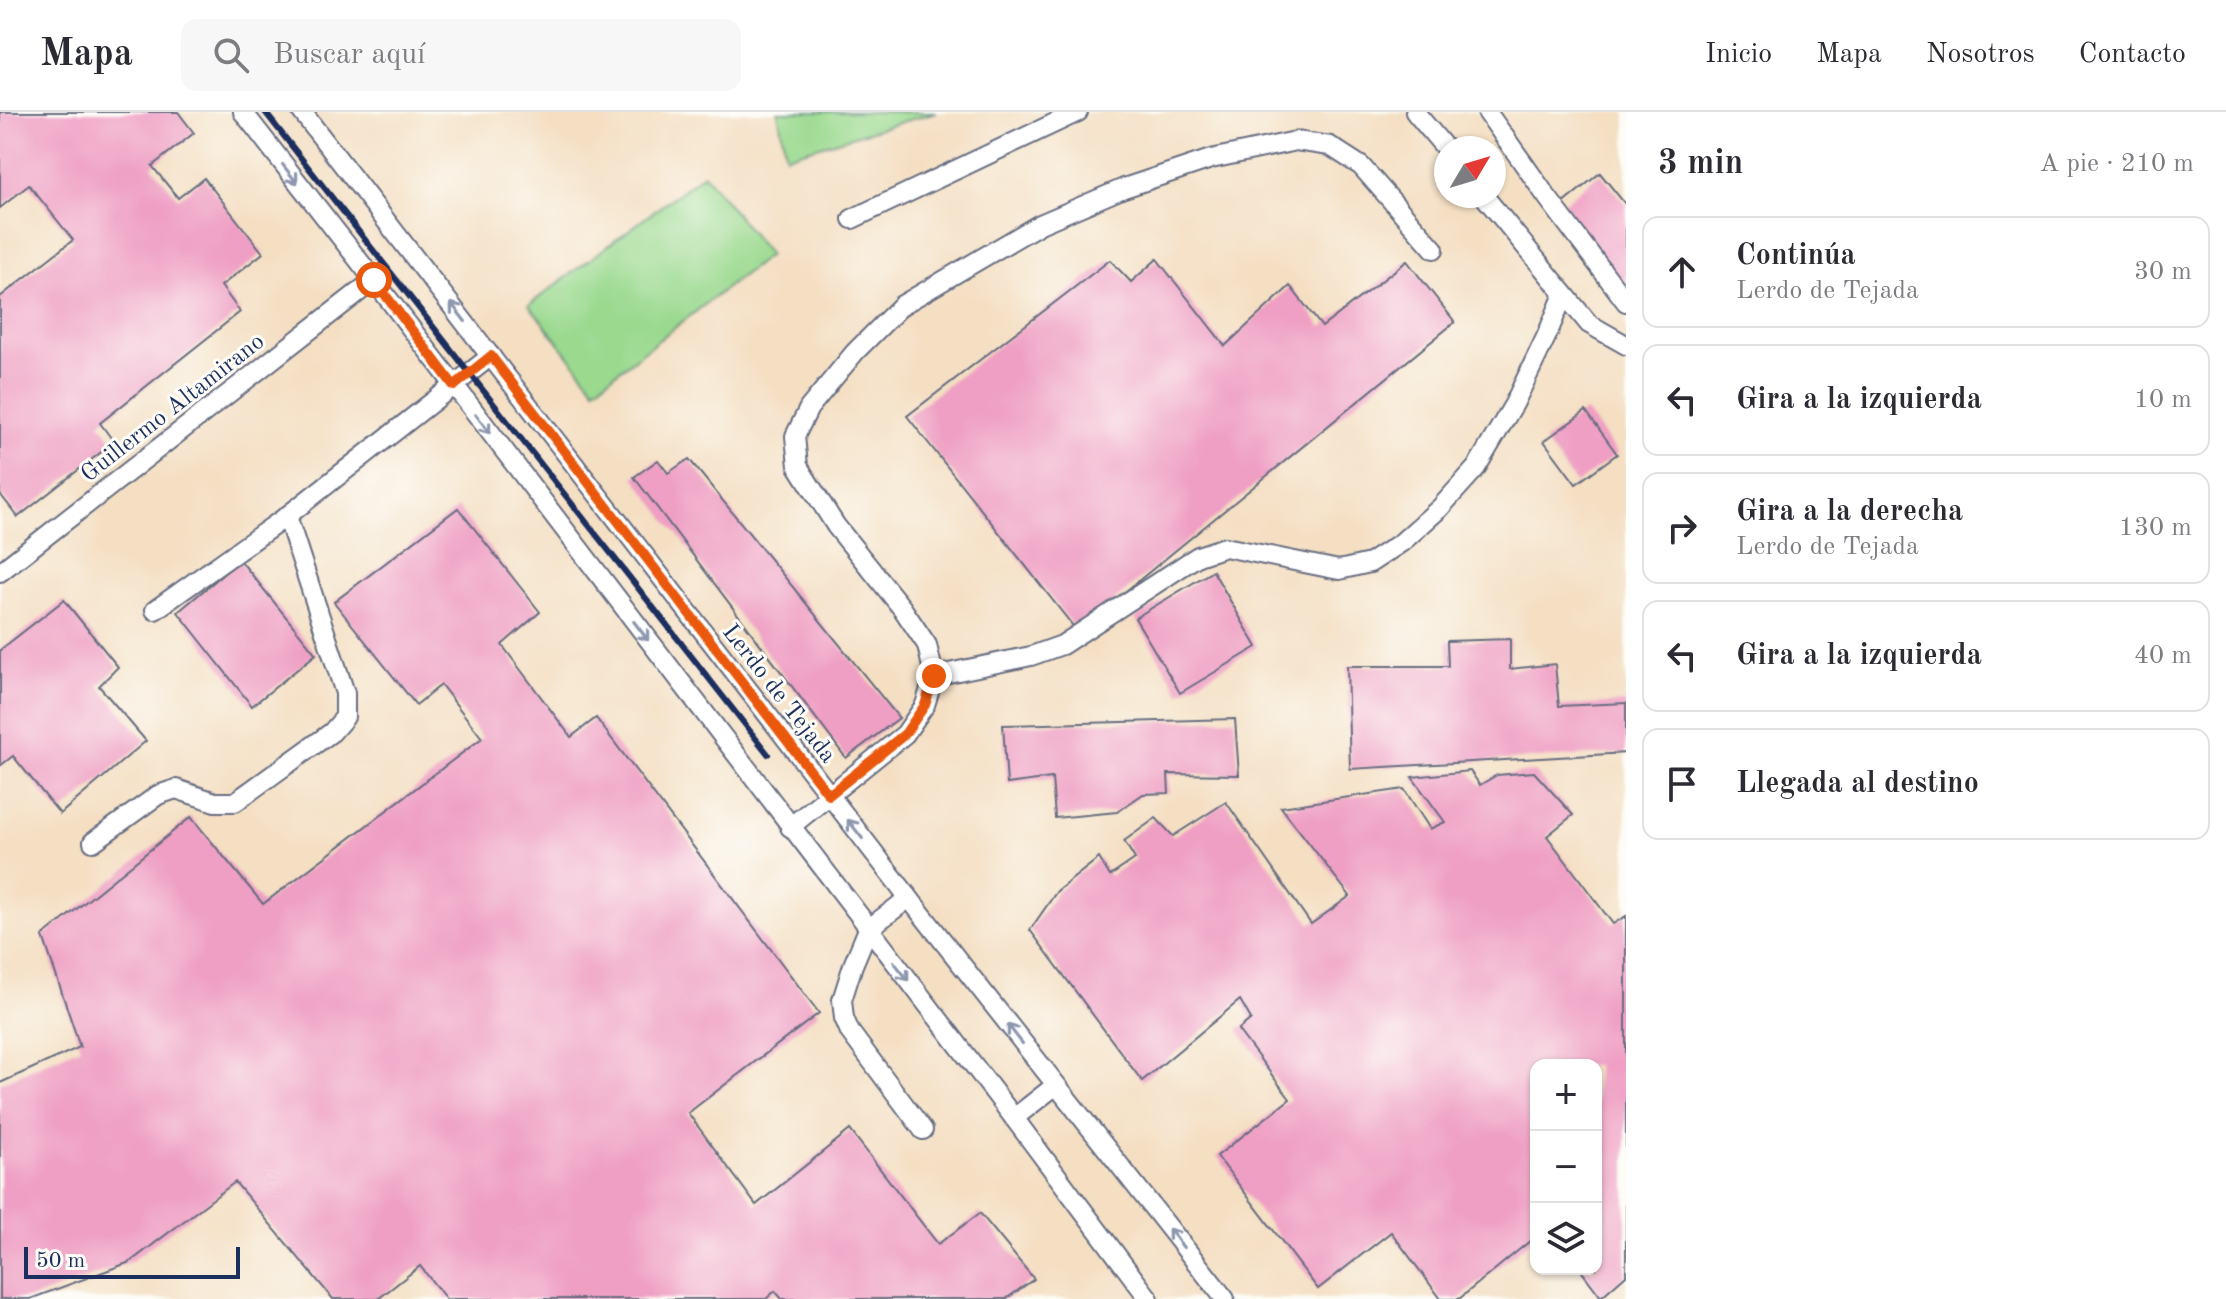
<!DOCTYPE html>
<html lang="es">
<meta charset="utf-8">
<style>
:root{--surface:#fff;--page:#f7f7f7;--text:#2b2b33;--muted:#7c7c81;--line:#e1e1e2}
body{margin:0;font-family:"Old Standard TT",serif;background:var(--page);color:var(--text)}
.controls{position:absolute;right:24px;bottom:24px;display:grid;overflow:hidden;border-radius:16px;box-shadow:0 2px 6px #0004}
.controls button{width:72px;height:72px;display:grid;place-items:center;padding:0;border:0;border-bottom:2px solid var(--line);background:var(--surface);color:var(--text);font:40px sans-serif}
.compass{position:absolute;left:1434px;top:24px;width:72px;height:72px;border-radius:50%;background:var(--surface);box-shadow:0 2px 6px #0004;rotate:52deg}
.scale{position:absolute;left:24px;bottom:20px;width:216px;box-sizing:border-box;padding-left:8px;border:4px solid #1b2f5e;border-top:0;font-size:22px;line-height:28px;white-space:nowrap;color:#1b2f5e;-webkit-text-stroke:6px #fdfcf7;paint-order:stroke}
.stop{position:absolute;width:24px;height:24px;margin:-18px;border:6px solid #ea580c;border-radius:50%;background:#fff}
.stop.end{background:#ea580c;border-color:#fff;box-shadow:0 2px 8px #0008}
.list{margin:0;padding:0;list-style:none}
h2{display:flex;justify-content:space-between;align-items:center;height:104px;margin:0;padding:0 32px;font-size:34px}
h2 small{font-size:26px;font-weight:400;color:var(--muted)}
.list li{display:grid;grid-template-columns:52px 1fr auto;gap:24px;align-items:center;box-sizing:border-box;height:112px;margin:0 16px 16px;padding:0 16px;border:2px solid var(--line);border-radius:16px}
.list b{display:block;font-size:30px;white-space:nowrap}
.list p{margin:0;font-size:26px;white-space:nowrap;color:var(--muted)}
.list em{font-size:26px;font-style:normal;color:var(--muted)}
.icon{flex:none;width:44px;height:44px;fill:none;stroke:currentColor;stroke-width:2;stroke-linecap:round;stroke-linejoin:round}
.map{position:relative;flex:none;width:1626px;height:1187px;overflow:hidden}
header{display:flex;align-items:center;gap:48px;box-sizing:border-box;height:112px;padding:0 40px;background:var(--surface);border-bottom:2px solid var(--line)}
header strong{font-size:38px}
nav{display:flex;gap:44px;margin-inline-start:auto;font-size:28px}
.search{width:560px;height:72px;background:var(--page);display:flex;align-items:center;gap:20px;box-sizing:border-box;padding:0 28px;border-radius:16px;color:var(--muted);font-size:30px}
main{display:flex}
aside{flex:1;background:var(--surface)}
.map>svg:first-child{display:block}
.green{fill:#9ad98e;stroke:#5a8476;stroke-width:2}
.building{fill:#ef9fc3}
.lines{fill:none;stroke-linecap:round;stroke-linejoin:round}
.service-casing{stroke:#676d81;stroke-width:22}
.service{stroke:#fff;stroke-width:18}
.rail{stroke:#1b2f5e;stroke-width:6}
.oneway{stroke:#8d97ae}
.route{stroke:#ea580c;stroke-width:10}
.labels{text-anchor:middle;stroke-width:6;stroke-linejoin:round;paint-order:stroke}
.street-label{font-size:24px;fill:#1b2f5e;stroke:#fdfcf7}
</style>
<header>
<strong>Mapa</strong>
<div class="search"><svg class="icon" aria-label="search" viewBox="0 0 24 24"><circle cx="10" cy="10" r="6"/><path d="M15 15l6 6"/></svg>Buscar aquí</div>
<nav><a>Inicio</a><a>Mapa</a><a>Nosotros</a><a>Contacto</a></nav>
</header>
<main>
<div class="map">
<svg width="1626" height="1187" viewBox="0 0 1626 1187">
<rect width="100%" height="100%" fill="#fdfcf7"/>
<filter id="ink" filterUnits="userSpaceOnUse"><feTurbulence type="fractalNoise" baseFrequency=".0125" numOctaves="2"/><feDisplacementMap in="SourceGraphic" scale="16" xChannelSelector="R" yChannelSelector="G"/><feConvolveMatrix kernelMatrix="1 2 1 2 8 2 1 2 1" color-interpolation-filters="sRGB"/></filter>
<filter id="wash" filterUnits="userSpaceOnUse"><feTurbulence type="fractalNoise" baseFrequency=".006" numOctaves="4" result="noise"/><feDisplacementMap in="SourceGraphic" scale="32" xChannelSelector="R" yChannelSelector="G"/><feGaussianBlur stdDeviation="1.8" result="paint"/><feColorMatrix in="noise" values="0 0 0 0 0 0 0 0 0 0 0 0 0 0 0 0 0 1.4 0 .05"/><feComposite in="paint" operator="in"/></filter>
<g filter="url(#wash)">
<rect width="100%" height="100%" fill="#f4dfc3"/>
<!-- green -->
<g class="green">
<polygon points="778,0 936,0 786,44"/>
<polygon points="704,62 769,143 595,277 529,193"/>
</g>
<g id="blocks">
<!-- building -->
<g class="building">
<polygon points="0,0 178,0 194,21 152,54 178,86 204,66 263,141 221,174 240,200 100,311 114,330 18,405 0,382 0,185 73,128 29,73 0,96"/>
<polygon points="1600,61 1626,93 1626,183 1556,97"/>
<polygon points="1157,147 1225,234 1290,174 1322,215 1407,149 1455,210 1077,519 907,304 1110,148 1131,170"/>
<polygon points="1586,299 1617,342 1576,372 1544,329"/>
<polygon points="689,347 899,606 846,646 634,365 658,348 668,361"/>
<polygon points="458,396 540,500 502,533 571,625 596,606 819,901 688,1001 756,1093 850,1018 938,1132 980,1101 1034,1167 1006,1187 782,1187 775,1179 766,1187 446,1187 420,1154 378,1187 333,1187 235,1070 130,1150 30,1187 0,1187 0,971 80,935 43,824 191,705 263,792 482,626 441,573 416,593 334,490"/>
<polygon points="240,448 316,542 252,594 178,500"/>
<polygon points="1213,459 1257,535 1180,581 1135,506"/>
<polygon points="64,488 118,555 99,574 146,629 60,702 13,644 0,654 0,538"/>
<polygon points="1510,527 1510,557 1555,552 1559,594 1626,591 1626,641 1350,657 1347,554 1448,554 1447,529"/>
<polygon points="1235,607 1239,663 1168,662 1169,681 1143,682 1117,700 1055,706 1052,666 1007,672 1003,613"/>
<polygon points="1470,659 1480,673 1497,663 1534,660 1573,703 1547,724 1613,812 1626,804 1626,1163 1601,1185 1580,1157 1596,1157 1596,953 1536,953 1536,1124 1459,1187 1441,1187 1391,1120 1318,1177 1217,1044 1290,987 1238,918 1251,907 1240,888 1142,969 1030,818 1057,779 1099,746 1110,764 1135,747 1124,729 1156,706 1173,724 1226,690 1311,812 1350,784 1281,695 1404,677 1430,717 1445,710 1412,665"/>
</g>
</g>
</g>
<g filter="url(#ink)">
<use href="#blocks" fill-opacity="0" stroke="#676d81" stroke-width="2"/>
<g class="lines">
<defs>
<g id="service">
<polyline points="243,0 374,168 1014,1006 1149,1187"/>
<polyline points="302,0 909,786 1225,1187"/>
<polyline points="1415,0 1446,37"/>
<polyline points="1487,0 1547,85 1626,190"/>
<polyline points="1484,84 1589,212 1626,233"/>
<polyline points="852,107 1078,0"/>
<polyline points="0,460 374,168"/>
<polyline points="155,498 287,404"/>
<polyline points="934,564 1031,544 1062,533 1198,444 1225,435 1339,458 1370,451 1402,430 1440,396 1476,356 1514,292 1547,223 1564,182"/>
<polyline points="790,715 905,622 925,593 934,564 927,533 902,496 836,414 798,354 795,324 809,296 855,240 902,193 1040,112 1124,76 1211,47 1296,29 1330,34 1361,54 1434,137"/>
<polyline points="93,730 158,683 176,677 215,690 235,690 332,620 345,605 345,581 287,404 491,244"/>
<polyline points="909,786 868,817 853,853 842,888 844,906 850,920 923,1018"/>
<polyline points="1014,1006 1056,973"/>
</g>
</defs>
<!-- service casing -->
<use href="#service" class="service-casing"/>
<!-- service -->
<use href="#service" class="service"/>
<!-- rail -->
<polyline class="rail" points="265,0 768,642"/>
</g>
<!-- one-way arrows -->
<defs><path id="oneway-shaft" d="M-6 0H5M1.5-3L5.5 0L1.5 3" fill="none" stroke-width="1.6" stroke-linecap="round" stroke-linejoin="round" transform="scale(2)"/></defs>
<g class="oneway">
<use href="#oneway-shaft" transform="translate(290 62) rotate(52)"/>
<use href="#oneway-shaft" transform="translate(458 200) rotate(-128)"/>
<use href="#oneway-shaft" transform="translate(483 312) rotate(53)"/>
<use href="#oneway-shaft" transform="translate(641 519) rotate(53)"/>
<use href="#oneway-shaft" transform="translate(855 717) rotate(-128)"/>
<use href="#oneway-shaft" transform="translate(901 859) rotate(52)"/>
<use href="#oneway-shaft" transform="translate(1015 922) rotate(-128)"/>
<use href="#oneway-shaft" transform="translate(1176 1126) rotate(-128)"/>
</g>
</g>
<g class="lines" filter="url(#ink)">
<!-- route -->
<polyline class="route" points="374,168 454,274 491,244 829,683 905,622 925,593 934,564"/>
</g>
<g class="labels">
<!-- street labels -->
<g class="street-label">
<text transform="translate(172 295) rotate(-38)" y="8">Guillermo Altamirano</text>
<text transform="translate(780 581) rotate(52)" y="8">Lerdo de Tejada</text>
</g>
</g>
</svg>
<div class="controls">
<button>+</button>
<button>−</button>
<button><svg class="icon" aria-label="layers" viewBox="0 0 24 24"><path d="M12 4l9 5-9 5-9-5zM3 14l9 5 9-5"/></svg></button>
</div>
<svg class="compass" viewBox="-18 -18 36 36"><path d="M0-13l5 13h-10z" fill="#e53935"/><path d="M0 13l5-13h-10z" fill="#7c7c81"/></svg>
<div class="scale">50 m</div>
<div class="stop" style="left:374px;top:168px"></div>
<div class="stop end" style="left:934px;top:564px"></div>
</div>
<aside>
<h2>3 min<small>A pie · 210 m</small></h2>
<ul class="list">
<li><svg class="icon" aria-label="ahead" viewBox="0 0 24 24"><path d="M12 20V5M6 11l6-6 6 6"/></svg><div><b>Continúa</b><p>Lerdo de Tejada</p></div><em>30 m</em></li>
<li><svg class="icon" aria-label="left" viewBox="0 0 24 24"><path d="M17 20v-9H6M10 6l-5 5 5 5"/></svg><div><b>Gira a la izquierda</b></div><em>10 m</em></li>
<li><svg class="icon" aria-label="right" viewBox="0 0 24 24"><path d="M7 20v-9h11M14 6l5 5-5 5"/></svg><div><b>Gira a la derecha</b><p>Lerdo de Tejada</p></div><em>130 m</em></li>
<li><svg class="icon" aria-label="left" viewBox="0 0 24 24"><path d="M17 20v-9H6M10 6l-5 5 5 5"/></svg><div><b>Gira a la izquierda</b></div><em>40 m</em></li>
<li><svg class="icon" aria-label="arrive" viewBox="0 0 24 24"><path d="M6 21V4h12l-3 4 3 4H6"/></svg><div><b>Llegada al destino</b></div></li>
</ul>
</aside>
</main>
